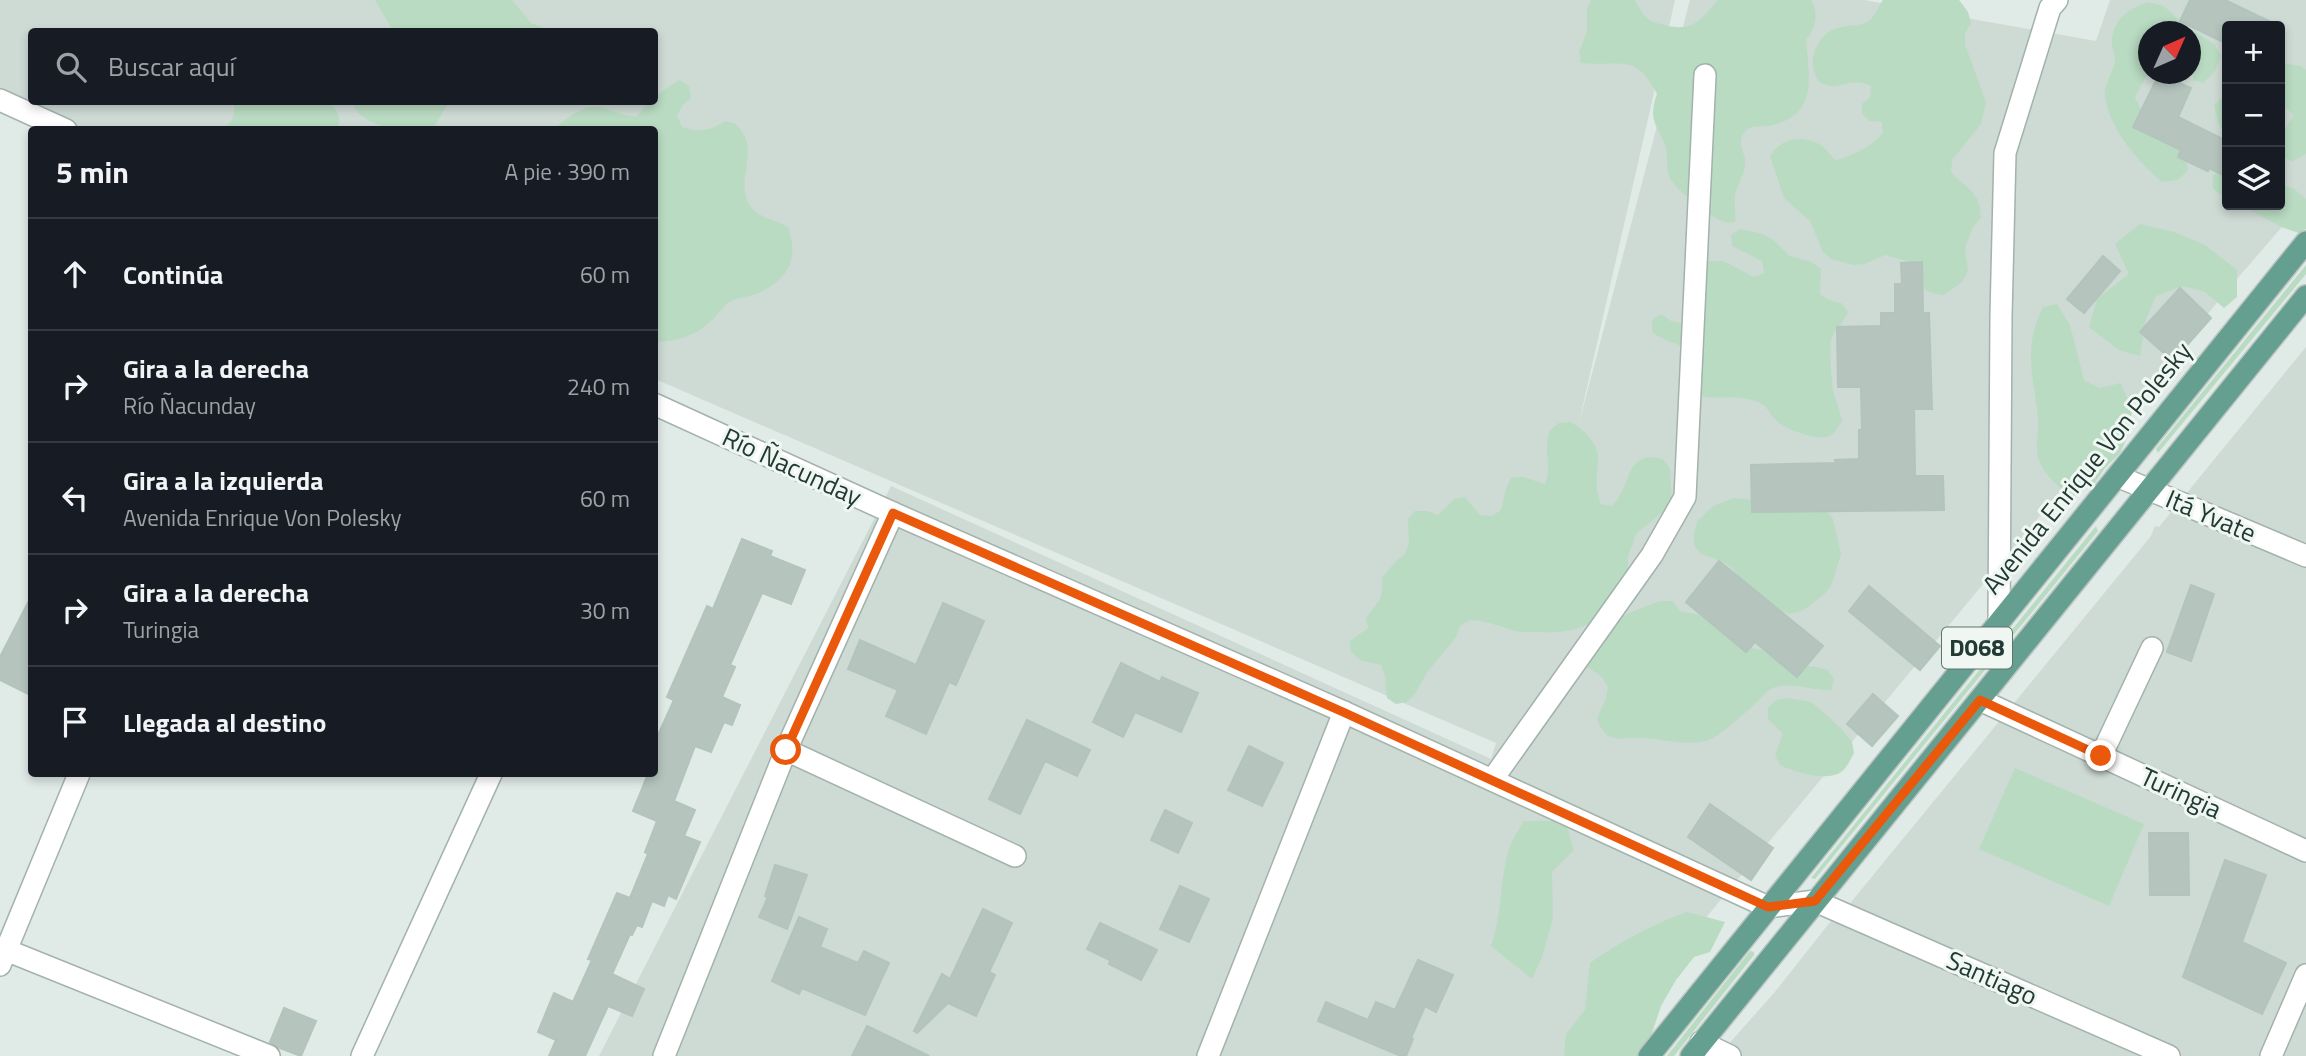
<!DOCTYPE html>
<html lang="es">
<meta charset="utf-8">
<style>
:root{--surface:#171b24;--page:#242831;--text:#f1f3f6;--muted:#9ea1a6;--line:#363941}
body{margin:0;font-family:"Titillium Web",sans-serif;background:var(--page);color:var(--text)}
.controls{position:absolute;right:21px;top:21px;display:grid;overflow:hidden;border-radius:7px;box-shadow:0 4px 10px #0003}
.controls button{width:63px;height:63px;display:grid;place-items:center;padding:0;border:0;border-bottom:2px solid var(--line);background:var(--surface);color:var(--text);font:35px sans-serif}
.compass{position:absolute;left:2138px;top:21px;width:63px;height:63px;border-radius:50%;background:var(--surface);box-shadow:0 4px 10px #0003;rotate:45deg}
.stop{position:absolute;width:21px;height:21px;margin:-16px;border:5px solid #ea580c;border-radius:50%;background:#fff}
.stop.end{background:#ea580c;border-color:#fff;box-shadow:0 2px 7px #0008}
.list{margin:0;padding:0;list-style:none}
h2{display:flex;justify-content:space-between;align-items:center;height:91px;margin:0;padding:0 28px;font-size:30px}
h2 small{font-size:23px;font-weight:400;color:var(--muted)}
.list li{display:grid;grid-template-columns:46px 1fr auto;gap:21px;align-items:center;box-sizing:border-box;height:112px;padding:0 28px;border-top:2px solid var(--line)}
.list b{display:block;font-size:26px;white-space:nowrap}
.list p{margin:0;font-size:23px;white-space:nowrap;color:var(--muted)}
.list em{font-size:23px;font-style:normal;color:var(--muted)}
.icon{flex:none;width:38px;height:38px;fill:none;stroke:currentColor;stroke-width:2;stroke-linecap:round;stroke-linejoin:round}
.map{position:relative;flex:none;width:2306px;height:1056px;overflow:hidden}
.search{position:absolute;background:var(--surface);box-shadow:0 4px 10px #0003;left:28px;top:28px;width:630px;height:77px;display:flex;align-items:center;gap:18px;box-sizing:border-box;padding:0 24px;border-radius:7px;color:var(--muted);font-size:26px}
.panel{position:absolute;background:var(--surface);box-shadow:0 4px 10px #0003;left:28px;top:126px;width:630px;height:651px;border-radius:7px}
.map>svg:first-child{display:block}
.built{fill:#cedad4;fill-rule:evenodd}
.green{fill:#b9dbc2}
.building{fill:#b5c5be;stroke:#b2c4bc;stroke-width:2}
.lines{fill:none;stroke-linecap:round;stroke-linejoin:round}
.minor-casing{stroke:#a3b2ad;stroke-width:24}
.major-casing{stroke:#bcc4c2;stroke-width:24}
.minor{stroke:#fff;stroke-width:21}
.major{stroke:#659f90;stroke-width:21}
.route{stroke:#ea580c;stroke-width:9}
.labels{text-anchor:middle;stroke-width:6;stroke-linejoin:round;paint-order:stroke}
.shield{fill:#f0f7f3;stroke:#5f736d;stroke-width:2}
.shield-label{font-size:24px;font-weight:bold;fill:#213a33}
.street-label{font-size:26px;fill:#213a33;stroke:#f0f7f3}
</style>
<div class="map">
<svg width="2306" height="1056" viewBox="0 0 2306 1056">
<rect width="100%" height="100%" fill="#e0eae6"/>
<!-- built -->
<g class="built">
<path d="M0 0H1675L1578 427 1690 0H1864L2096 41 2110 0H2306V199L2230 287 1591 1056H599L891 486 1491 759 1496 743 655 379 654 130 80 129 0 95ZM2227 26H2280V205H2227ZM32 32H654V102H32ZM2148 32H2190V74H2148Z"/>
<polygon points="2306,347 2306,1056 1718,1056 1774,993 1831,921 1834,923 2151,536 2155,526 2159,527"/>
</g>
<!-- green -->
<g class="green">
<polygon points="375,0 512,0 531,23 551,31 393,31"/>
<path d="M1591 0H1634C1638 5 1642 14 1647 18 1653 23 1661 24 1668 26 1695 31 1701 19 1718 0H1811C1819 14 1816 27 1806 40 1809 79 1819 116 1768 126 1759 127 1750 124 1744 133 1736 144 1746 152 1745 164 1745 174 1737 185 1735 195 1734 203 1736 213 1735 222 1732 222 1728 223 1725 222 1711 218 1676 190 1670 178 1665 167 1669 155 1665 145 1656 124 1648 119 1657 94 1636 52 1620 67 1581 63L1579 52 1587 32V9Z"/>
<path d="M1883 0H1959L1968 12 1971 23 1965 33V45L1986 102 1981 124 1952 160 1951 172C1968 191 1980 190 1981 218L1973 227 1965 248 1968 271 1962 282 1944 295C1923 294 1912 281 1906 261L1885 255 1864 264 1853 265 1831 259 1823 252 1810 221 1784 198 1770 156C1780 139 1801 134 1819 144 1825 147 1830 155 1835 160 1852 157 1872 146 1883 133L1882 122 1870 121 1862 114V104L1870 97 1871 86C1845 75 1841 95 1818 81 1812 68 1810 58 1818 44 1834 17 1858 32 1871 19 1876 14 1879 5 1883 0Z"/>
<path d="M2148 2 2164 6 2183 24 2214 44 2221 56 2215 71 2203 83 2193 80 2194 69 2191 65 2190 32H2148V73L2135 97 2149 125 2184 147 2188 170 2178 180 2162 182C2138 161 2110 130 2105 97 2103 85 2114 72 2115 60 2115 54 2112 49 2112 44 2111 21 2129 8 2148 2Z"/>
<polygon points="2280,63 2301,66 2306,70 2306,154 2293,161 2280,157 2282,133 2294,115 2280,103"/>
<path d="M679 80 689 86 691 98 682 106 677 116 682 127C698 133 711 131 725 121L736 124C741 130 745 135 747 143 752 166 733 194 757 213 766 219 778 221 788 227 799 259 789 278 759 293 748 298 737 296 728 303 723 307 718 314 713 319 696 336 679 341 655 342L654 130 554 129C567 118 585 102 604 108 615 111 623 116 636 117L649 102H654L655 96Z"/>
<polygon points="2224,95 2227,95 2227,138 2218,122 2214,105"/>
<path d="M234 102H329C338 111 342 117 337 129H223C234 121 235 115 234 102Z"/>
<path d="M352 102H449L432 130C406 130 363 131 352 102Z"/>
<polygon points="2227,169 2227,201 2212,187 2213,175"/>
<polygon points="2280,184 2293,188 2306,199 2306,229 2299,233 2281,227 2241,205 2280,205"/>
<polygon points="2140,224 2174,232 2205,245 2237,270 2237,297 2224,308 2205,292 2183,286 2156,296 2146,319 2140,356 2119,350 2089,327 2097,299 2129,274 2115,244"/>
<path d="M1740 229 1763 234 1773 240 1790 256 1812 262 1821 269 1820 294 1829 300 1841 303 1848 312C1843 325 1834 329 1831 340 1829 344 1832 384 1833 389 1835 400 1840 410 1842 421 1838 428 1835 434 1827 437 1816 440 1784 429 1776 420 1766 410 1768 404 1752 400 1732 394 1712 402 1692 393L1690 351C1677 342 1663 342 1652 331V320L1661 314 1671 321 1682 323 1692 316 1700 261H1723L1754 277 1764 273 1762 261 1732 246 1731 235Z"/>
<polygon points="2306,265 2306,274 2158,453 2156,449"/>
<path d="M2057 304 2070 325 2084 380 2099 388 2121 383 2132 411 2128 436 2120 453 2105 468 2094 484 2073 497C2060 489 2042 473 2038 457 2035 446 2039 431 2038 419 2034 376 2022 350 2043 307Z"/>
<path d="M1571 422C1618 453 1586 467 1601 504L1612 506C1633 485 1624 449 1663 459L1670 469 1672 504 1636 534 1628 556V568L1639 580C1603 614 1592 635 1539 632 1530 632 1520 633 1512 630 1497 625 1486 621 1470 620L1460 626 1456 637 1426 674 1415 694 1407 702 1396 704 1387 698 1385 676 1381 665 1360 660 1351 652 1350 641 1368 628 1366 618C1378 601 1384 600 1382 578L1396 561 1405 554 1409 543 1408 519 1415 511H1427L1438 515 1454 499 1465 497 1480 515 1492 516 1501 510 1506 489 1511 478 1523 477 1545 484C1553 466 1542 452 1550 430L1559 423Z"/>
<polygon points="1734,498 1746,499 1768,506 1826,510 1833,519 1841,554 1834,577 1830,588 1822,596 1804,610 1790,614 1779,611 1745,584 1731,567 1722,561 1701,554 1694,545 1694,534 1697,522 1713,506"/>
<polygon points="2096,526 2098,531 1815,879 1811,878"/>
<path d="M1662 601H1673L1680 611 1706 616 1740 646 1763 650 1805 666 1817 667 1828 670 1834 679 1831 690C1812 691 1791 681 1773 688 1765 691 1763 697 1757 702 1750 709 1719 736 1711 739 1689 748 1663 738 1641 738 1631 737 1619 741 1609 736 1602 732 1600 726 1597 719L1606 698 1608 687 1602 677 1583 664C1590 654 1602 629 1611 623 1618 617 1652 603 1662 601Z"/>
<path d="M1787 698 1811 702 1828 716 1845 733 1852 742 1854 753C1850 760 1847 768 1841 772 1827 782 1794 772 1780 765L1775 755 1783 734 1768 719V708L1776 700Z"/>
<polygon points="2015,768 2144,824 2109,906 1979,849"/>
<path d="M1524 821H1565L1574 850 1552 872 1553 918 1542 957 1532 979 1491 946C1503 914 1499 879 1510 846 1513 838 1519 829 1524 821Z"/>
<path d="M1687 912 1725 922 1710 952 1694 957 1676 980 1661 1006 1651 1036 1638 1056H1564L1566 1034 1585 1010 1590 963C1620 942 1651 925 1687 912Z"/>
<polygon points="1750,951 1754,952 1754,955 1674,1056 1667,1056"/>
</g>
<!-- building -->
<g class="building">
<polygon points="2190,0 2225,0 2279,26 2227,26 2227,44 2180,21"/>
<polygon points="2159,74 2191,88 2178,117 2227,141 2227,177 2209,168 2208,171 2178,157 2181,150 2133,127"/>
<polygon points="2103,256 2120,271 2084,313 2067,299"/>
<polygon points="1922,262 1923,313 1929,313 1932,409 1914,409 1915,476 1943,476 1944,510 1752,512 1751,465 1836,463 1835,460 1859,459 1859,430 1862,430 1861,387 1838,387 1837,327 1881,326 1881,313 1895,313 1895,284 1902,284 1901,263"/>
<polygon points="2180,288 2211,318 2173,361 2140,332"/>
<polygon points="742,539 772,551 770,556 805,570 791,604 762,593 730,665 735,667 722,697 740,705 732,725 724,722 711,752 695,746 674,801 695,810 684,836 700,842 676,899 668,895 664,906 652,901 642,927 637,925 632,935 630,934 612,974 644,989 632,1016 608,1006 585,1056 549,1056 556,1040 538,1032 554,993 573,1002 592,960 588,959 617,893 630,898 648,854 645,852 657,821 633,811 648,774 654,774 654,744 674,700 667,697 707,606 713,609"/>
<polygon points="1719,561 1823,646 1797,677 1755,642 1746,652 1686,602"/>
<polygon points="2191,585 2214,594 2191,661 2167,652"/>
<polygon points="1869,586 1940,646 1920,670 1849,611"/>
<polygon points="32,595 32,696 0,680 0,657"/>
<polygon points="943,603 984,621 956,685 949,682 926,734 886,716 898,690 848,669 860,640 916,665"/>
<polygon points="1121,663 1160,682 1162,677 1198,693 1181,732 1135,712 1123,737 1093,722"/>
<polygon points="1873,694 1898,716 1872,746 1847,724"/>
<polygon points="1027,720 1090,750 1077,776 1045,761 1020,814 989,799"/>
<polygon points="1249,746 1283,763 1262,806 1228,790"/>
<polygon points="1710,804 1773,848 1751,880 1688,837"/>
<polygon points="1165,810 1192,823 1178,853 1151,840"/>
<polygon points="2149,833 2188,833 2189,895 2150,895"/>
<polygon points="2225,860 2266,875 2242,942 2286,963 2262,1014 2183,977"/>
<polygon points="775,865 807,875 787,929 759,917 768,897 765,896"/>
<polygon points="1180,886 1209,899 1189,942 1160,929"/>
<polygon points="983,909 1012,923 989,972 995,975 976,1016 948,1003 917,1033 914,1031 942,974 950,979"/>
<polygon points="799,917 827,929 820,947 858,963 864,951 889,963 865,1015 802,988 799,994 772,981"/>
<polygon points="1100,923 1157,950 1141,980 1109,964 1110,960 1087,949"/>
<polygon points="1418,960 1453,975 1436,1012 1425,1006 1411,1038 1413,1039 1406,1056 1401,1056 1318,1021 1326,1002 1368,1020 1376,1002 1395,1010"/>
<polygon points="284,1008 316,1021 301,1056 280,1048 270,1042"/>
<polygon points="867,1026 929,1056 852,1056"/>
</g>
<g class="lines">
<defs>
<g id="minor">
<polyline points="0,100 66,130"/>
<polyline points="654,404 893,513 1344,712 1768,907 1815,901 2169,1056"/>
<polyline points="2117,476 2306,556"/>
<polyline points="1999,621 2001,316 2005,153 2050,8 2057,0"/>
<polyline points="1980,700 2306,851"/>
<polyline points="786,750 1015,856"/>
<polyline points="2101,756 2152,648"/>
<polyline points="1492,780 1652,555 1685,497 1705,75"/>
<polyline points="6,950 269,1056"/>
<polyline points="0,965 79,774"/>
<polyline points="1701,1042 1730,1056"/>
<polyline points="362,1056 491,774"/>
<polyline points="664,1056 786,750 893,513"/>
<polyline points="1208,1056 1344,712"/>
<polyline points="2271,1056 2306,975"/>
</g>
<g id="major">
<polyline points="1649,1056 2306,242"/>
<polyline points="1691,1056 2306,296"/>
</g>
</defs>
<!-- minor casing -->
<use href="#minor" class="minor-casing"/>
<!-- major casing -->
<use href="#major" class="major-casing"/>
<!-- minor -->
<use href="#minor" class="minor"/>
<!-- major -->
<use href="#major" class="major"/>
</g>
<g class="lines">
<!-- route -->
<polyline class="route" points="786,750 893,513 1343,712 1768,907 1815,901 1980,700 2101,756"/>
</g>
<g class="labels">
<!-- shield labels -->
<rect class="shield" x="1942" y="627.5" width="70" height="41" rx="5"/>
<g class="shield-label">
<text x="1977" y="656">D068</text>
</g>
<!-- street labels -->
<g class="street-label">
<text transform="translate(792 467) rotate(25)" y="9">Río Ñacunday</text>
<text transform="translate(2087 468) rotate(-51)" y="9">Avenida Enrique Von Polesky</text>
<text transform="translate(2211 516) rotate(23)" y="9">Itá Yvate</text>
<text transform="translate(2181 793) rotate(25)" y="9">Turingia</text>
<text transform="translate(1992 978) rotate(24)" y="9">Santiago</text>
</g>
</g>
</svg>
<div class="controls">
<button>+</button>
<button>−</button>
<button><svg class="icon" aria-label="layers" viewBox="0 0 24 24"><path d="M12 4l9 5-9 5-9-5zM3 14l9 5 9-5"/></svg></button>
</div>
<svg class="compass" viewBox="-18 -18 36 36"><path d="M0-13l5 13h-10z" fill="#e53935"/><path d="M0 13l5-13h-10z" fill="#9ea1a6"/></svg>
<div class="stop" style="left:786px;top:750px"></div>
<div class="stop end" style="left:2101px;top:756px"></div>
<div class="search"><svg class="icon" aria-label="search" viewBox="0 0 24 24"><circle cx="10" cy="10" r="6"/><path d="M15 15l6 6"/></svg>Buscar aquí</div>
<section class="panel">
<h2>5 min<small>A pie · 390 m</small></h2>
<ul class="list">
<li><svg class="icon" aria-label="ahead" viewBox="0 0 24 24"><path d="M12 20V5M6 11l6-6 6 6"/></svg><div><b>Continúa</b></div><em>60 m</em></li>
<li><svg class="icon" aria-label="right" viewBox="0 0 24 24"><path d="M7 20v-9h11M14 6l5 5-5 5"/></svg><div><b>Gira a la derecha</b><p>Río Ñacunday</p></div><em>240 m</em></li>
<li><svg class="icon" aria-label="left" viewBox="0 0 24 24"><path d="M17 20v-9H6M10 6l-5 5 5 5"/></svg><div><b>Gira a la izquierda</b><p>Avenida Enrique Von Polesky</p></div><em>60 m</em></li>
<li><svg class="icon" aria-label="right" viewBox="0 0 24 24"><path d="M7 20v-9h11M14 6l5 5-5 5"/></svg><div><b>Gira a la derecha</b><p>Turingia</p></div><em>30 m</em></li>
<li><svg class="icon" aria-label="arrive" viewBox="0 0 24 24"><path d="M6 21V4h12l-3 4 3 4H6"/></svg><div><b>Llegada al destino</b></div></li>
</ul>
</section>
</div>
